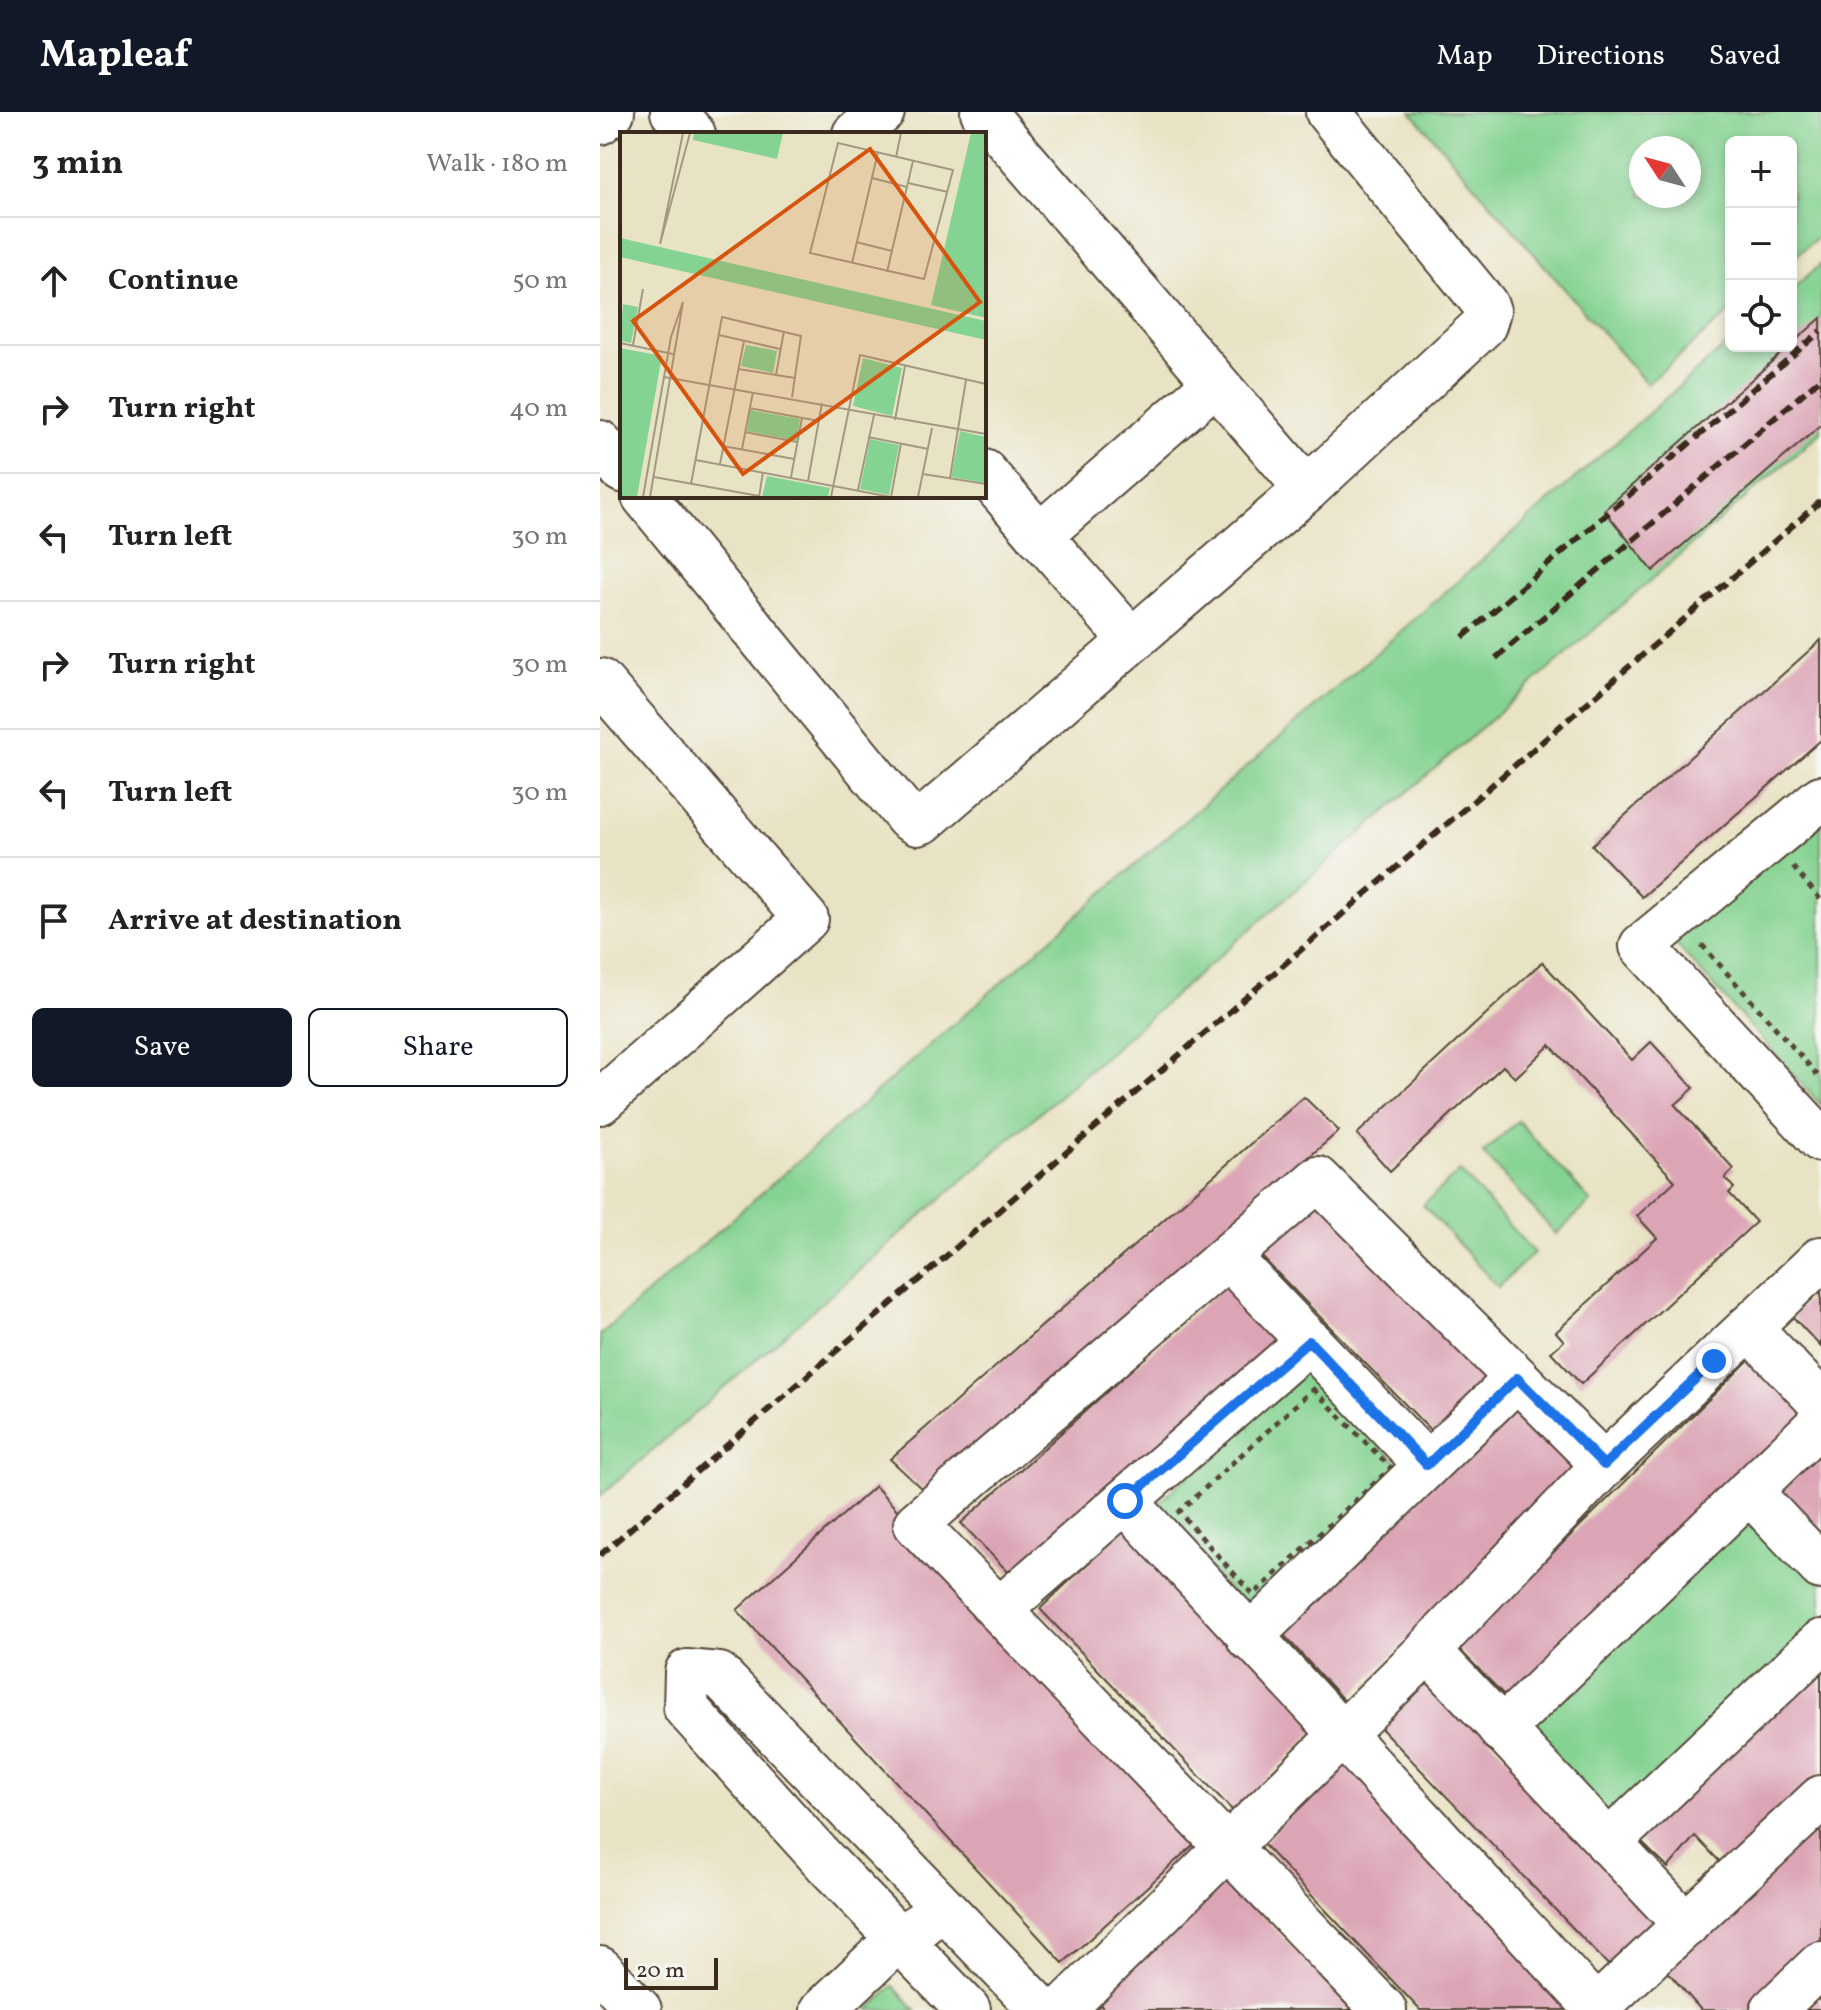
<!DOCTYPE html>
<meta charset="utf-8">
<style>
:root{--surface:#fff;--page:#f2f2f2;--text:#222;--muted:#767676;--line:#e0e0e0;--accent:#111827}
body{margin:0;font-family:Vollkorn,serif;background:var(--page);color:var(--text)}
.controls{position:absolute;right:24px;top:24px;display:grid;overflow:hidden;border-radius:12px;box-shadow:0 4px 12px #0003}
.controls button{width:72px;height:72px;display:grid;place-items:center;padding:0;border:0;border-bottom:2px solid var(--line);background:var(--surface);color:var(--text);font:40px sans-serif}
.compass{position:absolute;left:1029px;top:24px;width:72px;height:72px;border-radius:50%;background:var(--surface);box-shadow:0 4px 12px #0003;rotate:306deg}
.scale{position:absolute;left:24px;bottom:20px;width:94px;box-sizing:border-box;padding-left:8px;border:4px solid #3b2a1e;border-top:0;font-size:22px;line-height:28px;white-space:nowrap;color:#3b2a1e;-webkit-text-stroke:6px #f6f6f2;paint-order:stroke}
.stop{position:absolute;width:24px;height:24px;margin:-18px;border:6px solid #1a73e8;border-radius:50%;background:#fff}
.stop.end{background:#1a73e8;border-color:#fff;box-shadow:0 2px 8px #0008}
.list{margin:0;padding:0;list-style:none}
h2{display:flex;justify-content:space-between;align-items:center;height:104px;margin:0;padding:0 32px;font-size:34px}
h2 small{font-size:26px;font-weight:400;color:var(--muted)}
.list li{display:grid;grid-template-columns:52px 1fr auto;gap:24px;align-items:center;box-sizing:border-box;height:128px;padding:0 32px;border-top:2px solid var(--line)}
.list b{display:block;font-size:30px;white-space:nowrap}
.list em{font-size:26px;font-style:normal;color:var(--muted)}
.actions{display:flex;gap:16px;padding:24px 32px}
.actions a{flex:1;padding:18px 0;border:2px solid var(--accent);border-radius:12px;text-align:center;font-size:28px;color:var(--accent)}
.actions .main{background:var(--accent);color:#fff}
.icon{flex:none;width:44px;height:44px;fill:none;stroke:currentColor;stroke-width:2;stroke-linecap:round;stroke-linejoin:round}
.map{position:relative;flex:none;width:1221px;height:1898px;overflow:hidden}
header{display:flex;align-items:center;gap:48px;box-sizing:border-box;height:112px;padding:0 40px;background:var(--accent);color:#fff}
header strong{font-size:38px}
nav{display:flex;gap:44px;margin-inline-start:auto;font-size:28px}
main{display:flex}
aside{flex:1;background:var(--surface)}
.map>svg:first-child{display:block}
.green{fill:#85d392;stroke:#607e58;stroke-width:2;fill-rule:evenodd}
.building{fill:#dca5b6}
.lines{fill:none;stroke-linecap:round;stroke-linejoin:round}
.minor-casing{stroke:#554637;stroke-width:48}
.path{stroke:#554637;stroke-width:5;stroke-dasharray:6 6;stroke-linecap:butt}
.minor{stroke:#fff;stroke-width:44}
.rail{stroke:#3b2a1e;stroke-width:6;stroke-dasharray:12 6;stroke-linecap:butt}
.route{stroke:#1a73e8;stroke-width:10}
.inset-road{fill:none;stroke:#a39982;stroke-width:2}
.view{fill:#d7540e;fill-opacity:0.15;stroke:#d7540e;stroke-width:4}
.inset-edge{fill:none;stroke:#3b2a1e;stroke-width:4}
</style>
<header>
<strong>Mapleaf</strong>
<nav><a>Map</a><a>Directions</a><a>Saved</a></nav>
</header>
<main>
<aside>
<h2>3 min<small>Walk · 180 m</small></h2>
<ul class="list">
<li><svg class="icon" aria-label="ahead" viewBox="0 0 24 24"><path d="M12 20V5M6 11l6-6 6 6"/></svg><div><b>Continue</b></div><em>50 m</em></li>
<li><svg class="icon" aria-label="right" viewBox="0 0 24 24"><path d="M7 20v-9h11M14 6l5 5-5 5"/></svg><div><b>Turn right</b></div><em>40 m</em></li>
<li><svg class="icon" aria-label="left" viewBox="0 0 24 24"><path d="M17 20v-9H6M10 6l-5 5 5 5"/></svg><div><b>Turn left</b></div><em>30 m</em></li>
<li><svg class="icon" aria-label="right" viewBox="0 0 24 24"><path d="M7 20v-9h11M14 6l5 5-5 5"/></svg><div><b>Turn right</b></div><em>30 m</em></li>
<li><svg class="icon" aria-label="left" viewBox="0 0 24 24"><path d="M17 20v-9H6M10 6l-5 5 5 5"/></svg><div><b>Turn left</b></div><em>30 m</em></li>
<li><svg class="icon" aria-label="arrive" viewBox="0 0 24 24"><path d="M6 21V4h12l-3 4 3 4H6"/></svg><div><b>Arrive at destination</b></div></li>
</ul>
<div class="actions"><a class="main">Save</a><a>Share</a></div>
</aside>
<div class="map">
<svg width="1221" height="1898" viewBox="0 0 1221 1898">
<rect width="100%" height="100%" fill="#f6f6f2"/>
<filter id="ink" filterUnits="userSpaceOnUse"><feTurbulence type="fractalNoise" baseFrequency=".0125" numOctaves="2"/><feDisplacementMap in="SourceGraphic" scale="16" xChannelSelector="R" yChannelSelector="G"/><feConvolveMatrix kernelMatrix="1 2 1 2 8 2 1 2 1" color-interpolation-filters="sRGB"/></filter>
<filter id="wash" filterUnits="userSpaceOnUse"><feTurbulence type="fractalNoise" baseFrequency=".006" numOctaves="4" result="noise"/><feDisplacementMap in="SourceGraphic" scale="32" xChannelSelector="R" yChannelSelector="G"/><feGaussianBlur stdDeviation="1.8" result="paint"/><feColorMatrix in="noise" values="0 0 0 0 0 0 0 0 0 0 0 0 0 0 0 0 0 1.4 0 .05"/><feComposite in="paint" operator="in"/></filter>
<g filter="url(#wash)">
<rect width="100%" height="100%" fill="#e9e3c5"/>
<!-- green -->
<g class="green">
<path d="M811 0H1221V122L1191 148V30H1131V199L1047 272ZM1041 36H1089V84H1041Z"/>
<polygon points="1221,152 1221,320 0,1384 0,1223 1131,229 1131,234 1191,234 1191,178"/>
<polygon points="1221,702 1221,993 1073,829"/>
<polygon points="918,1009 991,1090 956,1122 883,1041"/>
<polygon points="860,1059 934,1141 898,1175 823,1093"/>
<polygon points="707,1253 803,1357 649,1500 554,1395"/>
<polygon points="1153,1392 1221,1462 1221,1521 1010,1718 912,1617"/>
<polygon points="293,1874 316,1898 268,1898 269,1898"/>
</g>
<g id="blocks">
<!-- building -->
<g class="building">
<polygon points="1221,206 1221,313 1053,459 1004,398"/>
<polygon points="1221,528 1221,628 1042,785 992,733"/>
<polygon points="942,850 1032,948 1051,930 1094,976 1075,993 1134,1057 1125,1066 1134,1076 1129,1081 1156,1110 981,1272 951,1240 964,1229 956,1220 1057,1126 1037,1104 1075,1069 950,933 915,966 903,954 790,1059 757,1022"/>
<polygon points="704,985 739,1019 324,1379 290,1347"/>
<polygon points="720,1084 900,1263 836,1324 658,1141"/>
<polygon points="634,1165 689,1224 410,1462 361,1411"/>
<polygon points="1221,1177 1221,1235 1192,1204"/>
<polygon points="1153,1244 1209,1301 908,1587 857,1535"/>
<polygon points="922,1285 988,1351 745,1590 682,1521"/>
<polygon points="1221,1342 1221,1428 1176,1381"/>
<polygon points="275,1374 601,1726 463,1851 137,1498"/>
<polygon points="530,1411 719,1615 633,1699 440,1497"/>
<polygon points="1221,1549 1221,1665 1126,1756 1095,1724 1068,1756 1037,1726"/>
<polygon points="826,1561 1070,1812 1017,1862 775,1610"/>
<polygon points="745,1646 983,1898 820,1898 663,1732"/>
<polygon points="1221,1709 1221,1833 1152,1898 1101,1898 1067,1859"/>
<polygon points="621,1760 752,1898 505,1898 496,1889"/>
<polygon points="1214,1883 1221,1890 1221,1898 1198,1898"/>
</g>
</g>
</g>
<g filter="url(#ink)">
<use href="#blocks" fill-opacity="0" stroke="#554637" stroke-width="2"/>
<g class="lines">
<defs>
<g id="minor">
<polyline points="73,0 93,22"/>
<polyline points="383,0 707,377"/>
<polyline points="0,10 12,0"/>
<polyline points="255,22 282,0"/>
<polyline points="0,331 22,358"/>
<polyline points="384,360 530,527"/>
<polyline points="44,384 308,706 317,711 323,709 707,377 884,213 888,199 885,192 728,0"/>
<polyline points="439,424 615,271"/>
<polyline points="0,569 206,807 0,990"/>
<polyline points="1221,686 1042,834 1221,1028"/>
<polyline points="628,1145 827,1353"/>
<polyline points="1149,1215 1221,1291"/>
<polyline points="1149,1379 1221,1455"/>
<polyline points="525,1389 998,1898"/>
<polyline points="399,1498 709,1229"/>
<polyline points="649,1526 917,1266"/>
<polyline points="828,1538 1086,1813"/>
<polyline points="901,1618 1221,1310"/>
<polyline points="1008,1731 1221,1530"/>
<polyline points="0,1857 39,1898"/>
<polyline points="996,1896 1221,1686"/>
<polyline points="223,1898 299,1826 323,1811"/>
<polyline points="368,1898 227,1752 86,1596 87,1560 119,1563 442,1898"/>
<polyline points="462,1898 828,1538 1004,1353 1221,1147"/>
<polyline points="784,1898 316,1412 718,1067 1004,1353"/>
<polyline points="1173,1898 1221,1852"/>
</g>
</defs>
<!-- minor casing -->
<use href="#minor" class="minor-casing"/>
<!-- path -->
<g class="path">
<polyline points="1193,755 1221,788"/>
<polyline points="1102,833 1221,967"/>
<polygon points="713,1277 791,1356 653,1483 579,1400"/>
</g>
<!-- minor -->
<use href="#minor" class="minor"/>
<!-- rail -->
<g class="rail">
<polyline points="863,525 1221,219"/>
<polyline points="896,546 1221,266"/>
<polyline points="0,1443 1221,389"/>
</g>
</g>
</g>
<g class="lines" filter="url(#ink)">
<!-- route -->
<polyline class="route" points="525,1389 709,1229 827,1353 917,1266 1004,1353 1114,1249"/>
</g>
<!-- overview -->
<g transform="translate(20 20)">
<rect width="366" height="366" fill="#e9e3c5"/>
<path d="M74 1H163L157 27 73 8ZM351 1H366V186L311 173ZM0 106 366 189V208L0 125ZM3 172 18 175 11 211 0 209ZM126 213 157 219 153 241 121 234ZM0 216 42 224 17 365H0ZM243 226 282 236 272 284 233 274ZM130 278 180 287 177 309 127 299ZM340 299 366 305V351L331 345ZM250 307 279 313 269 363 240 357ZM147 344 210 356 208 365H142Z" fill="#85d392"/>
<path class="inset-road" d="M218 11 333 38 304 147 190 121ZM276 25 281 1M252 46 287 55M288 51 328 60M236 110 272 119M40 112 70 1M40 112 63 1M232 131 258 20M267 140 293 29M99 203 160 217M0 211 53 222M13 213 23 157M118 237 175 246M156 243 164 199M44 245 366 302M129 276 199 289M275 288 285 234M125 300 177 310M248 305 308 317M103 314 174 327M122 317 133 260M76 328 271 365M100 332 124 209M303 342 366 352M34 345 139 364M171 345 182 286M330 346 346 248M188 349 202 271M71 352 102 185 181 204 172 265M238 358 254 283M23 365 51 205 63 170M30 365 63 170M139 365 143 340M211 365 240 223 366 252M271 365 281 311M298 365 312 296"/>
<path class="view" d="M250 17 360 170 123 342 13 189Z"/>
<rect width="366" height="366" class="inset-edge"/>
</g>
</svg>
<div class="controls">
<button>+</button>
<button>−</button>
<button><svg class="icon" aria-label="locate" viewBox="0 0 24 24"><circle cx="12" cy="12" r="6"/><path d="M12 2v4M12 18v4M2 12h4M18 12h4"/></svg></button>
</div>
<svg class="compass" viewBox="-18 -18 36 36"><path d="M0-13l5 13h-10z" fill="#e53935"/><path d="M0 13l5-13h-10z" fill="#767676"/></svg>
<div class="scale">20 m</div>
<div class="stop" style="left:525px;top:1389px"></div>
<div class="stop end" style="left:1114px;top:1249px"></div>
</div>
</main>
